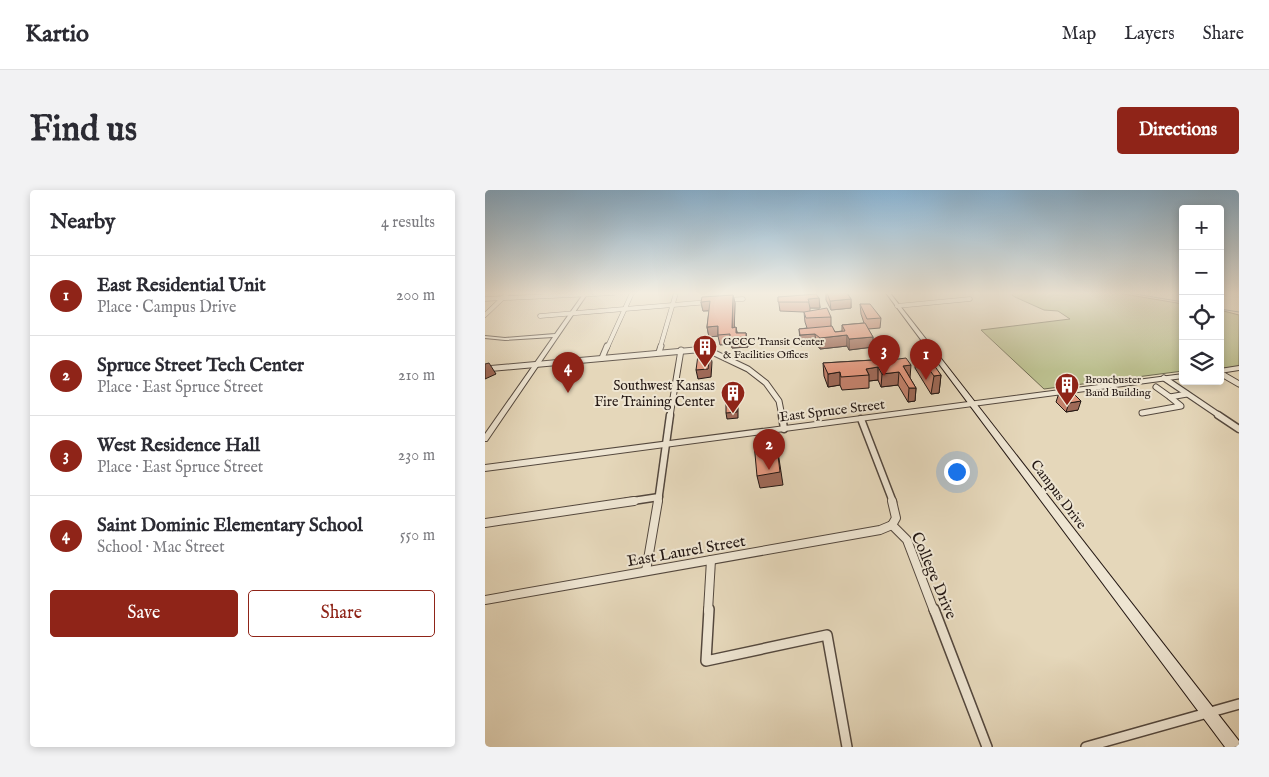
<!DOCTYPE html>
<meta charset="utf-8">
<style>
:root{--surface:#fff;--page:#f2f2f3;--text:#2b2b33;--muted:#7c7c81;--line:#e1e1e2;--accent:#8f2418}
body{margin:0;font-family:"IM FELL English",serif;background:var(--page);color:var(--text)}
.controls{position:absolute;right:15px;top:15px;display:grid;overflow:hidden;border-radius:5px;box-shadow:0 2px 8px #0003}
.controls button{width:45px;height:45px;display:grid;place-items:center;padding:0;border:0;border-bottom:1px solid var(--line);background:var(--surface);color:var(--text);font:25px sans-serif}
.you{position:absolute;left:471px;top:281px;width:18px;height:18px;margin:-12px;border:4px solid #fff;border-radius:50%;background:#1a73e8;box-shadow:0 0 0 8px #1a73e833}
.badge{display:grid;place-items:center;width:32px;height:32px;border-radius:50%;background:var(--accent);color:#fff;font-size:16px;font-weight:700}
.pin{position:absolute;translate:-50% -41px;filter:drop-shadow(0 1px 2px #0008)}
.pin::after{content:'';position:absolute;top:26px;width:18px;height:15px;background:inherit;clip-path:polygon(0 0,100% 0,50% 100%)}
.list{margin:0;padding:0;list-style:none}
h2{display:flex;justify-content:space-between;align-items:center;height:65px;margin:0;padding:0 20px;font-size:21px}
h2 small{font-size:16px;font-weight:400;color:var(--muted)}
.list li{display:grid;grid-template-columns:32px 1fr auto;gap:15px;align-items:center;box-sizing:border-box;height:80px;padding:0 20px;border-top:1px solid var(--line)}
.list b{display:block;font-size:19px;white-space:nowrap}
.list p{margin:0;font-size:16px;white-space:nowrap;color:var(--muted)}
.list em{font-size:16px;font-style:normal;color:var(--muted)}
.actions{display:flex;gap:10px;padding:15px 20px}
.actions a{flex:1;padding:11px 0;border:1px solid var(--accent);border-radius:5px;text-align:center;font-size:18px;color:var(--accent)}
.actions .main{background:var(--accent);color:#fff}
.icon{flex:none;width:28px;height:28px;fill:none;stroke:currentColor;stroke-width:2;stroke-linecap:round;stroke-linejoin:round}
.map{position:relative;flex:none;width:754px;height:557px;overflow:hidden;border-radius:5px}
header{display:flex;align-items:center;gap:30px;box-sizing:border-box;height:70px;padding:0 25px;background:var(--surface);border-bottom:1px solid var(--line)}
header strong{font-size:24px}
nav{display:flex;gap:28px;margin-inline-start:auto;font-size:18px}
.intro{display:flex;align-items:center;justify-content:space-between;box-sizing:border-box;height:120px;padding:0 30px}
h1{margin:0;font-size:35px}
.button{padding:12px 22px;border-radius:5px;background:var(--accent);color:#fff;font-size:18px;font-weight:700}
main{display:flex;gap:30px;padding:0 30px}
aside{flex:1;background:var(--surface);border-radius:5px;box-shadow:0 2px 8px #0003}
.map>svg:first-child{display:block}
.green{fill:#babd8c;stroke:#6f6a50}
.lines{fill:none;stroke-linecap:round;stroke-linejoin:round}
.stream{stroke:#6c7779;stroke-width:1}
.minor-far4-casing{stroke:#54483e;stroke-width:5}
.minor-far3-casing{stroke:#54483e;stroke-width:7}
.minor-far2-casing{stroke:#54483e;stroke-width:9}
.minor-far1-casing{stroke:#54483e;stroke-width:10}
.minor-casing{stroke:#54483e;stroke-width:12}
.tertiary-casing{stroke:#54483e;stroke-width:2}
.secondary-casing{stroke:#241814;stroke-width:2}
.minor-far4{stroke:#eee5d2;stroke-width:4}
.minor-far3{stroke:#eee5d2;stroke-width:5}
.minor-far2{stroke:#eee5d2;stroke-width:6}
.minor-far1{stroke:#eee5d2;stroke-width:8}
.minor{stroke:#eee5d2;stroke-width:9}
.tertiary{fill:#eee5d2;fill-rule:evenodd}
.secondary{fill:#eee5d2;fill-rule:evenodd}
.wall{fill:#c2816b;stroke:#241814}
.shaded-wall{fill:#9e6957;stroke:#241814}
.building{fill:#e1967c;stroke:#241814}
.labels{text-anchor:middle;stroke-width:4;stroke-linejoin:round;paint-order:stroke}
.far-poi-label{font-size:11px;fill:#241814;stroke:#eee5d2;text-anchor:start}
.poi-label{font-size:14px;fill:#241814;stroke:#eee5d2;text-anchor:end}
.street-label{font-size:14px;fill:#241814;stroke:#eee5d2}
.near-street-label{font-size:16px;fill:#241814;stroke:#eee5d2}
</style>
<header>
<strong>Kartio</strong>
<nav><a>Map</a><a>Layers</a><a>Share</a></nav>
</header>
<div class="intro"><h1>Find us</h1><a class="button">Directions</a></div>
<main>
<aside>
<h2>Nearby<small>4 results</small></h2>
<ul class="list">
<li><span class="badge">1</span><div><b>East Residential Unit</b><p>Place · Campus Drive</p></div><em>200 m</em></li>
<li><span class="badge">2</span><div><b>Spruce Street Tech Center</b><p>Place · East Spruce Street</p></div><em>210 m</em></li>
<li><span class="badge">3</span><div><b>West Residence Hall</b><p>Place · East Spruce Street</p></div><em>230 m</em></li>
<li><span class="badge">4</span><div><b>Saint Dominic Elementary School</b><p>School · Mac Street</p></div><em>550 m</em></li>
</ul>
<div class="actions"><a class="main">Save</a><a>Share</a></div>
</aside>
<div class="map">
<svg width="754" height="557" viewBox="0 0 754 557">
<rect width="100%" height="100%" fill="#e5d7ba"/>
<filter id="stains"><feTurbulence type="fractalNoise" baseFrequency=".004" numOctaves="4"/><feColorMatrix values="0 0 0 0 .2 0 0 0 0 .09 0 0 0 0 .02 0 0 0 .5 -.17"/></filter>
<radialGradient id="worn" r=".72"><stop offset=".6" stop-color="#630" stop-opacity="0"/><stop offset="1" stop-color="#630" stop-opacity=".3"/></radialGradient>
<!-- green -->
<g class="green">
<polygon points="528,103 633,103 698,114 698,181 559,199 496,140 585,129 573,121 559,120 530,107 527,105"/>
<polygon points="735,120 754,125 754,176 735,179"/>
</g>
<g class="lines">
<!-- stream -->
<g class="stream">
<polyline points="644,103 698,112"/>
<polyline points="735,119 754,122"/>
</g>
<defs>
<g id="minor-far4">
<polyline points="0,109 129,103"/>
<polyline points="241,110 258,109"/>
<polyline points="412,116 485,109"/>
<polyline points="0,125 23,103"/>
<polyline points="55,126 224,112"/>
<polyline points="122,158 147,103"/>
<polyline points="175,158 191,103"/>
</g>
<g id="minor-far3">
<polyline points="174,162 176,156"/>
<polyline points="117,168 122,156"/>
<polyline points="0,179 221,159 263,179 281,193 294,211 297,226"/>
<polyline points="735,183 754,194"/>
<polyline points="679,188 735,226"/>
<polyline points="671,197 685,207 702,204"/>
<polyline points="657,223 696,216 685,207"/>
<polyline points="185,226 196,160"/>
</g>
<g id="minor-far2">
<polyline points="297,225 299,239"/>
<polyline points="733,225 754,239"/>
<polyline points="376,229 408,312"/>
<polyline points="141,312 174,307"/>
<polyline points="173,312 185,225"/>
</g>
<g id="minor-far1">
<polyline points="0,333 149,311"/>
<polyline points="407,335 411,328 407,311"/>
<polyline points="407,335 422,350 449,421"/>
<polyline points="161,381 173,311"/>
<polyline points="0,410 395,340 407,335"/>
<polyline points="223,421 226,370"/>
</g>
<g id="minor">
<polyline points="224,419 221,471 342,445 362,557"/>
<polyline points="449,419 502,557"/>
<polyline points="601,557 754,514"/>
</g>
<g id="tertiary">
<polygon points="99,103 103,103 2,251 0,251 0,244 68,147 20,150 0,148 0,146 20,148 70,144"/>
<polygon points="754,176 754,180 735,183 735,179"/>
<polygon points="698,184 698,188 0,281 0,275"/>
</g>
<polygon id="secondary" points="401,103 405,103 754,551 754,557 740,557"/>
</defs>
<!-- minor-far4 casing -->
<use href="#minor-far4" class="minor-far4-casing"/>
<!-- minor-far3 casing -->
<use href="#minor-far3" class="minor-far3-casing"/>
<!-- minor-far2 casing -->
<use href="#minor-far2" class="minor-far2-casing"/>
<!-- minor-far1 casing -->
<use href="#minor-far1" class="minor-far1-casing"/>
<!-- minor casing -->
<use href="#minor" class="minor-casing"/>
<!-- tertiary casing -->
<use href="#tertiary" class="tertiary-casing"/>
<!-- secondary casing -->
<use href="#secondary" class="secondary-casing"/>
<!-- minor-far4 -->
<use href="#minor-far4" class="minor-far4"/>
<!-- minor-far3 -->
<use href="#minor-far3" class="minor-far3"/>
<!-- minor-far2 -->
<use href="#minor-far2" class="minor-far2"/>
<!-- minor-far1 -->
<use href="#minor-far1" class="minor-far1"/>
<!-- minor -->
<use href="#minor" class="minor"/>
<!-- tertiary -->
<use href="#tertiary" class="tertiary"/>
<!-- secondary -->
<use href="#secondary" class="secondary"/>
</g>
<!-- wall -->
<g class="wall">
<polygon points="341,103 362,103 366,109 366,118 346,120 341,110"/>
<polygon points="248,105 250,113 249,138 253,143 261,143 263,157 247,158 247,154 235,155 233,146 224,147 222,137 224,121 218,121 216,112"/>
<polygon points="293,107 334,108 335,118 325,118 325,121 346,127 346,136 350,142 357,141 357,135 379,133 376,124 375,114 396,128 395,138 383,139 388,147 388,157 364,160 362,156 335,159 331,154 316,156 315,150 314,139 322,138 320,132 319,122 295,121"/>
<polygon points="431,162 456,185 454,203 446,204 430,178"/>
<polygon points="387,165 398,171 425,188 431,198 430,211 423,212 413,195 396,197 393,190 384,191 384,198 357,200 355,195 343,197 339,186 338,173 387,170"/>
<polygon points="574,203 593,220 581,222 571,212"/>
</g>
<!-- shaded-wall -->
<g class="shaded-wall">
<polygon points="248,105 250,113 249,148 247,138"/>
<polygon points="334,108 335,118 325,118 323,109"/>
<polygon points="366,109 366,118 346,120 345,111"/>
<polygon points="225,111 227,120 218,121 216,112"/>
<polygon points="233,136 233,146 224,147 222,137"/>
<polygon points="251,137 253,147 261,143 263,157 247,158 245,148 251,143"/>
<polygon points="330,144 331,154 316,156 315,145"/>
<polygon points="362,145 362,156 335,159 335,148"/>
<polygon points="388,147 388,157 364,160 364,149"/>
<polygon points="225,163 227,172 226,187 213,189 211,180"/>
<polygon points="4,173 11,184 0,189 0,174"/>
<polygon points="426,175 425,188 418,176"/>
<polygon points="393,177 393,190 384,191 384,185 381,179"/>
<polygon points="355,182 355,195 343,197 343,184"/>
<polygon points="414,182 413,195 396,197 397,184"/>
<polygon points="456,185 454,203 446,204 449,186"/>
<polygon points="424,198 431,198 430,211 423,212"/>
<polygon points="596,211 593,220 581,222 584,213"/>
<polygon points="251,212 253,218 253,228 242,229 241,223"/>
<polygon points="293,262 298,295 275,298 272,286"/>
</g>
<!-- building -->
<g class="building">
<polygon points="342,103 362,103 366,109 345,111"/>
<polygon points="331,104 334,108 323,109 324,112 293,112 293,107"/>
<polygon points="248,105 247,138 251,137 251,143 261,143 261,147 245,148 245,144 233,145 233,136 222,137 225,111 216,112 217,107"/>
<polygon points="375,114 385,114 396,128 382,129"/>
<polygon points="342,118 346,127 321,128 319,122"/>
<polygon points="380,133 388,147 364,149 362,145 335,148 330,144 315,145 314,139 347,136 350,142 360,141 357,135"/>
<polygon points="439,161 456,185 449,186 431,162"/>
<polygon points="225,163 223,179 211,180 213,165"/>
<polygon points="394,164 398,171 421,168 426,175 418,176 431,198 424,198 414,182 397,184 393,177 381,179 384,185 356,187 355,182 343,184 338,173 389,170 387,165"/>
<polygon points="586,201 596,211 584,213 574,203"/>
<polygon points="251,212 252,222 241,223 241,213"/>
<polygon points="291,249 295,282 272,286 269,253"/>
</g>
<!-- sky -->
<linearGradient id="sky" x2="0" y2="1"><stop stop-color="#89b5d6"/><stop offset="0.57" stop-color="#f3ede0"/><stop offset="1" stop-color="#f3ede0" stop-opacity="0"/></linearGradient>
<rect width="754" height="181" fill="url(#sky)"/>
<!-- icons -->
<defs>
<symbol id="building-pin" viewBox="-11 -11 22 30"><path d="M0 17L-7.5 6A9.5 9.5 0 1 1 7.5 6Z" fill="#8f2418" stroke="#eee5d2"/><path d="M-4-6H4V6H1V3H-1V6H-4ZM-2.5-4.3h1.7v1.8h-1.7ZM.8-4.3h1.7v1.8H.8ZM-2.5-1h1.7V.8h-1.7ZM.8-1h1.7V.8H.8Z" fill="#fff"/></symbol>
</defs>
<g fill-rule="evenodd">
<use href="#building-pin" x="206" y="143" width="28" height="38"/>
<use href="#building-pin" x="568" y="181" width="28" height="38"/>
<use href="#building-pin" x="234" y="189" width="28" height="38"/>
</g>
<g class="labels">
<!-- far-poi labels -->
<g class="far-poi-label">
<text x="238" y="155">GCCC Transit Center<tspan x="238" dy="13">&amp; Facilities Offices</tspan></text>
<text x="600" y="193">Broncbuster<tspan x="600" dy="13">Band Building</tspan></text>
</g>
<!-- poi labels -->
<g class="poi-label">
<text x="230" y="200">Southwest Kansas<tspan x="230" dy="16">Fire Training Center</tspan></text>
</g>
<!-- street labels -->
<g class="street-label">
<text transform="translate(347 220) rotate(-7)" y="5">East Spruce Street</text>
<text transform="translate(574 304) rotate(53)" y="5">Campus Drive</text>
</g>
<!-- near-street labels -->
<g class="near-street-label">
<text transform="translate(201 360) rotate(-10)" y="6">East Laurel Street</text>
<text transform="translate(450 385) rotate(67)" y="6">College Drive</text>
</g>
</g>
<rect width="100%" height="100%" filter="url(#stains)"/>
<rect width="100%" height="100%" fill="url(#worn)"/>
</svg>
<div class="controls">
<button>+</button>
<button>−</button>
<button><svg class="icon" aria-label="locate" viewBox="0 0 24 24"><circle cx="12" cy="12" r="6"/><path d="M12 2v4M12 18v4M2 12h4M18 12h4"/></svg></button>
<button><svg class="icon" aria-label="layers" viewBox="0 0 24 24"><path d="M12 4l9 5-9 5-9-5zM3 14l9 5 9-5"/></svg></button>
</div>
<div class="you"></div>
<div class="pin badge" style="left:441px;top:190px">1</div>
<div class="pin badge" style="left:284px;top:280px">2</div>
<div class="pin badge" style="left:399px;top:186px">3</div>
<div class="pin badge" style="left:83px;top:203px">4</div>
</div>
</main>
